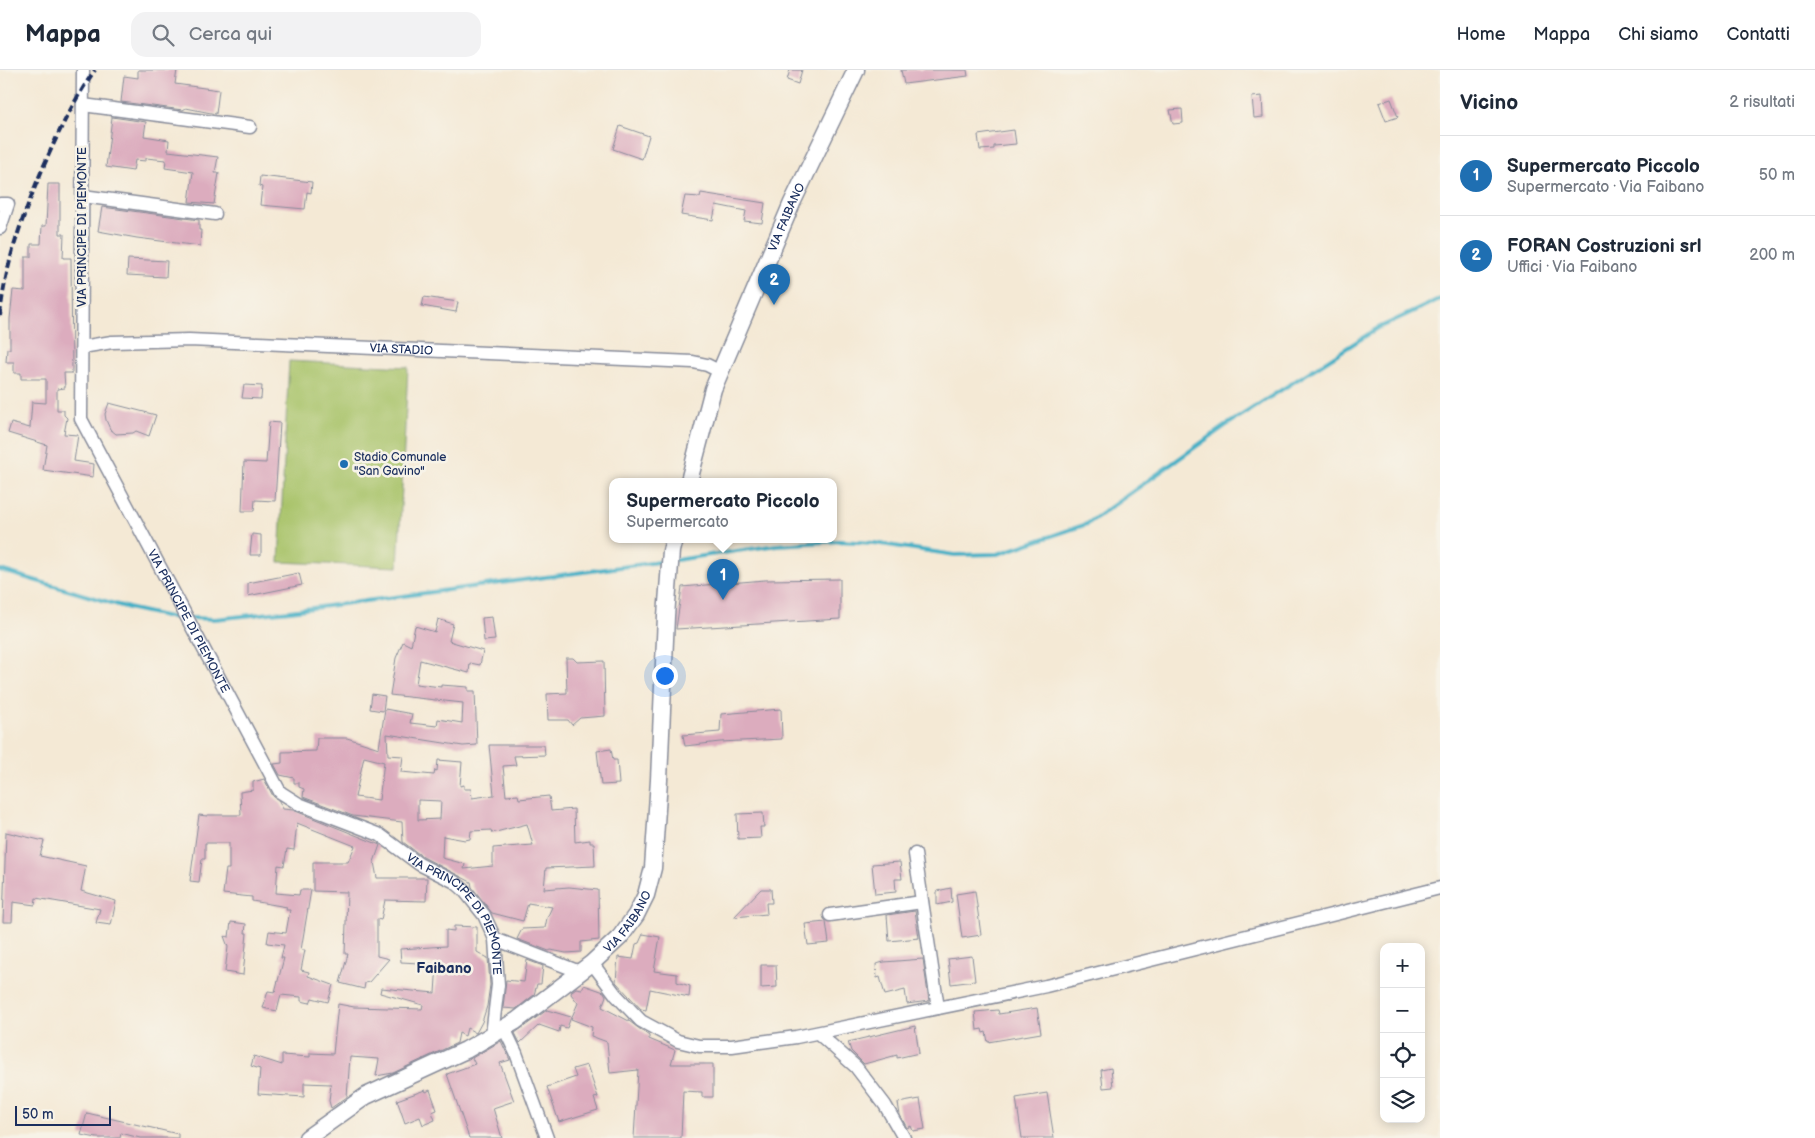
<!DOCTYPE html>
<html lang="it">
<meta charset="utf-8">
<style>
:root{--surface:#fff;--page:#f2f2f3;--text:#1f2937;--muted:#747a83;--line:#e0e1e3;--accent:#1f6fb2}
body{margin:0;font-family:"Balsamiq Sans",sans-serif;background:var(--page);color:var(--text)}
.controls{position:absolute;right:15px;bottom:15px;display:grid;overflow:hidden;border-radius:10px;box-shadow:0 2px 12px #0003}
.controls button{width:45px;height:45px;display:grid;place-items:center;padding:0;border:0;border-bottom:1px solid var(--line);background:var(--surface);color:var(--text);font:25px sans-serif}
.scale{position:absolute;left:15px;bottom:12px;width:96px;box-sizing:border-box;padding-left:5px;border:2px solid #1b2f5e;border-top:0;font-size:14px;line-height:18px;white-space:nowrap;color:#1b2f5e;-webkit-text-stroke:4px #f7f3e8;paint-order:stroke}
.you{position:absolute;left:664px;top:605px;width:18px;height:18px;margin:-12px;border:4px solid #fff;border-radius:50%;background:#1a73e8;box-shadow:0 0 0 8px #1a73e833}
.badge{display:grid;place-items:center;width:32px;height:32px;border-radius:50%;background:var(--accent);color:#fff;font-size:16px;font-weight:700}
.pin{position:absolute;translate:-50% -41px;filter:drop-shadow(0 1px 2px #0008)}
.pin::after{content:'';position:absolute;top:26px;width:18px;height:15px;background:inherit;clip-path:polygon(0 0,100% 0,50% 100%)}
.popup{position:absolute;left:609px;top:408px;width:228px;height:65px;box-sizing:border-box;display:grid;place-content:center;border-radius:10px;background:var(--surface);filter:drop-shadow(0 1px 4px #0005);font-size:16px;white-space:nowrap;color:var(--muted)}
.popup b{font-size:19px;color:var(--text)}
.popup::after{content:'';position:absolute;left:50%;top:100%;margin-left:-10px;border:10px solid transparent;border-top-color:var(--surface)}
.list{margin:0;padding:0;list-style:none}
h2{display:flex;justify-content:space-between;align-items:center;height:65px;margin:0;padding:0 20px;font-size:21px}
h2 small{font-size:16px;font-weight:400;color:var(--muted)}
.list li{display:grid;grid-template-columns:32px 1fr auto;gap:15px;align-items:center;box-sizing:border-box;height:80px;padding:0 20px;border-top:1px solid var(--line)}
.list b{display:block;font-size:19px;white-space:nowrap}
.list p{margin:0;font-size:16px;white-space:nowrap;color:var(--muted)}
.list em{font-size:16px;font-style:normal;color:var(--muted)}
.icon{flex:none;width:28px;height:28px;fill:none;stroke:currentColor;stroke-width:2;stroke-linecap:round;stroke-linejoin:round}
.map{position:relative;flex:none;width:1440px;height:1068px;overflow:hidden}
header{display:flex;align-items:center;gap:30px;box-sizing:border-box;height:70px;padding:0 25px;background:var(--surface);border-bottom:1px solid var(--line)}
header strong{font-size:24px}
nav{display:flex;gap:28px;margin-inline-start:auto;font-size:18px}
.search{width:350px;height:45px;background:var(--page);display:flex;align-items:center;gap:12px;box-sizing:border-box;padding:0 18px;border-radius:15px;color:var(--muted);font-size:19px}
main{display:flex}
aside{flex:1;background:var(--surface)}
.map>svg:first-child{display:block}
.green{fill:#a8c369;stroke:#627964}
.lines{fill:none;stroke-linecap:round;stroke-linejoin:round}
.stream{stroke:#47b0c6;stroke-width:4}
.building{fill:#dcacbe;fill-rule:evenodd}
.minor-casing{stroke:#888c9a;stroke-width:15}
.tertiary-casing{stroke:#888c9a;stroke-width:19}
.minor{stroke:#fff;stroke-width:12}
.tertiary{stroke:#fff;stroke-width:16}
.rail{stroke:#1b2f5e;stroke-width:4;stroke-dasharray:8 4;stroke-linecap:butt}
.poi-dot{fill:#1f6fb2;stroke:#f7f3e8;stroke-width:2}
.labels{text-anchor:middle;stroke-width:5;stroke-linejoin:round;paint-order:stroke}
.street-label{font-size:12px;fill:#1b2f5e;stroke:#f7f3e8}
.poi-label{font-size:12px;fill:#1b2f5e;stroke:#f7f3e8;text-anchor:start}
.quarter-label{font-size:15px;font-weight:bold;fill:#1b2f5e;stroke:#f7f3e8}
</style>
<header>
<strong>Mappa</strong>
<div class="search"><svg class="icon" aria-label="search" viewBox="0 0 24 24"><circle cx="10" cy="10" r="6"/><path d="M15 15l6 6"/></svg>Cerca qui</div>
<nav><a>Home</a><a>Mappa</a><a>Chi siamo</a><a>Contatti</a></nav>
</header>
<main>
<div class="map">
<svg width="1440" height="1068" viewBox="0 0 1440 1068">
<rect width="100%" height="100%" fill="#f7f3e8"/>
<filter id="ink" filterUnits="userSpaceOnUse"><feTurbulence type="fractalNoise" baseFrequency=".02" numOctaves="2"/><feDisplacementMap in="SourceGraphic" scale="10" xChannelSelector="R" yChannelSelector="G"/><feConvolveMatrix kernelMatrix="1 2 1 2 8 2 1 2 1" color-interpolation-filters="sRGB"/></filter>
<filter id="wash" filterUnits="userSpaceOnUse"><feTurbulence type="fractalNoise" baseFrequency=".0096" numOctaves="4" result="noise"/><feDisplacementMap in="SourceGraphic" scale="20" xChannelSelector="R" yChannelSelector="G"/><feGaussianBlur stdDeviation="1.12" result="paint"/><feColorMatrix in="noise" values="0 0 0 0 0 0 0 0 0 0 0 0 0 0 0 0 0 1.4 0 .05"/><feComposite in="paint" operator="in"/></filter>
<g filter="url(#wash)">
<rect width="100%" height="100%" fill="#f4e9d5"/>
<!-- green -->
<polygon class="green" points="289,291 408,297 398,497 279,492"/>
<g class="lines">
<!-- stream -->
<g class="stream">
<polyline points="676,490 777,475 839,471 874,473 955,485 998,484 1087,454 1225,356 1378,258 1440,229"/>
<polyline points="0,500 132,539 169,547 215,549 290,541 666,491"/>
</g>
</g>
<g id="blocks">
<!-- building -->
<g class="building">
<polygon points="138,0 177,0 175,14 219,20 216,44 186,38 183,40 121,32 124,6 138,8"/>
<polygon points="790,0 802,0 798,14 787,10"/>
<polygon points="901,0 967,0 968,6 904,14"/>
<polygon points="1262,26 1263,47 1254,48 1252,27"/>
<polygon points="1391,29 1398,47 1386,51 1379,33"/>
<polygon points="1182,39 1183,53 1173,54 1170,40"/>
<polygon points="112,47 146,52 144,66 169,70 168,81 218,87 215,103 219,103 214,134 189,132 193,102 165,98 166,90 146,88 146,91 135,90 133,101 106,97"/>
<polygon points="620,56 649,66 642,89 613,79"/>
<polygon points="1014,60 1016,74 994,76 994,79 980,80 978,65"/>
<polygon points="260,106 312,112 311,123 307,122 305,139 260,135 262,117 259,116"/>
<polygon points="48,114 60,114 60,164 64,164 63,188 71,188 72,303 64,303 65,318 57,319 57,340 64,340 64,345 67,348 64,364 78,365 74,391 94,394 93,407 43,400 47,375 8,363 11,353 30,358 32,332 46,333 46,309 21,309 21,303 14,303 14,292 6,292 7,279 10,279 10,249 13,220 25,221 25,187 31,187 31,174 41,174 42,156 46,156"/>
<polygon points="701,123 765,133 762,153 744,151 746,141 716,135 713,150 681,145 685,126 700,127"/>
<polygon points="102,137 199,150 199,160 201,160 200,176 137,168 98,161"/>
<polygon points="128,189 167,191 166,207 127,205"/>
<polygon points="424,227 458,232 456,242 422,236"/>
<polygon points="244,315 262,316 261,329 242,328"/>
<polygon points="109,333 156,345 149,366 136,361 133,363 116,364 110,359 106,350 105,344"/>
<polygon points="269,352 280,353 275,431 255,430 254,441 242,441 244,392 266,393"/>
<polygon points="252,464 261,465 261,485 250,485"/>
<polygon points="299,503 302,515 248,526 248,513"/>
<polygon points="840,509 840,549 676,559 682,517 765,510"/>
<polygon points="492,547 495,570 484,571 482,548"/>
<path d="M438 549 453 554 449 571 483 581 480 595 470 593 469 603 420 590 416 614 441 617V615L468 617V621H475L477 675 463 676 387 664 388 685 403 686 401 702 434 705 435 700 437 701 438 690 462 692 460 716 464 715V719H471L472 728 494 725 489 675H544L545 685 514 686 516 695 503 696 506 726 518 725 519 729 549 726 551 741 574 739 575 772 590 770V773H594L595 796 546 798 544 819 569 817 598 820 599 870 581 872V882L566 883 551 880 549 881 517 869 522 859 545 858 547 848 552 837 528 833 523 851 492 843 472 817 471 812 423 787 403 772 402 752 353 746 303 727 304 719 299 717V713H294V708L280 705 274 694 282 693V682L316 681 317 668H347L379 678 385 639 412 644 410 653 437 656 438 649 462 653 463 633 390 625 396 588 403 572 411 576 415 556 435 562ZM364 687 384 692 379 730 355 727ZM418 730 441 731 440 749 418 750ZM527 754 533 775 493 778V796L464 799 465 794 442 788 443 766 465 770 470 769 471 761 491 760 492 763Z"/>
<polygon points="566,588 573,588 577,592 604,591 605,646 580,648 572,655 568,650 548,650 547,624 567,623"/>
<polygon points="372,624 385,626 383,641 370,639"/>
<polygon points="781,639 782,669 720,672 685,676 683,665 720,662 721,644"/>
<polygon points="611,679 613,690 617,690 619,714 601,715 597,681"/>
<polygon points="264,709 273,726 279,731 283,739 293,740 380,775 374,792 377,808 427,808 426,831 385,830 381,850 377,849 377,886 389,889 369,912 365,913 364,919 340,913 348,884 345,884 347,822 313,821 313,792 348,792 355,776 297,753 294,780 287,779 284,796 278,795 276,823 299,825 300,820 311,820 301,880 305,880 301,900 309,902 308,906 333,915 328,932 312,928 310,933 301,931 301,927 281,925 277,941 263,938 268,921 275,922 284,888 281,888 284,875 267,873 269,861 286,863 290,840 286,840 287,837 252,831 252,827 223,824 226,799 229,799 229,773 205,773 205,789 202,789 199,812 190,811 199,745 207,746 207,745 241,745 240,722 253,720 253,712"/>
<polygon points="763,743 764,757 760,757 761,768 738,769 737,744"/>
<polygon points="6,762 44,771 40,786 86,796 81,821 116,831 111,855 96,853 100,839 36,828 35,835 13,832 12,852 3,852"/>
<polygon points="900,792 902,809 895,809 896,822 875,824 872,794"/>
<polygon points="951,818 952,832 937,835 937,821"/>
<polygon points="761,819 771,819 772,833 766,833 767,844 734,847"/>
<polygon points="975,821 981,865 962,868 956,824"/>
<polygon points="915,841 919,868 889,871 887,845"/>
<polygon points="231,852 246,854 245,863 247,863 243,905 225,902 228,877 224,866 229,867"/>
<polygon points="826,852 829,873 808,875 805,854"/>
<polygon points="454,856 477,857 477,882 488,888 490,915 487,936 482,952 476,963 467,958 465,966 459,963 457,973 393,1003 376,1006 379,989 350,987 347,1027 331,1038 329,1031 331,1014 304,1013 304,1027 258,1024 260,999 251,996 254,986 282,995 282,985 310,987 310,983 333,984 338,934 354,937 422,939 423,935 380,923 381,918 435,923 437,894 401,892 400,879 446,876 446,860 454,861"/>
<polygon points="643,864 660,867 654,901 677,904 677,912 690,916 689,927 650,919 646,940 641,939 616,912 618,887 633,889 636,874 639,873"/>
<polygon points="972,886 975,911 951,914 948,889"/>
<polygon points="923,889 929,931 907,934 905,920 885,925 880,907 877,908 876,894 884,892"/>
<polygon points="527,890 543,896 541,914 537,914 534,925 516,939 503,938 506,910 524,912"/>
<polygon points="761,895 776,895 777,917 761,918"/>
<polygon points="584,915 604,922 606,926 602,937 629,951 649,966 649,969 675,980 671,994 713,994 713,1027 702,1027 702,1022 683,1021 681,1068 634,1068 638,1000 610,1003 607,972 591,966 592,957 571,949 578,933 571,924 572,921 576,918 582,919"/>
<polygon points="1037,938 1041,963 988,972 986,962 983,963 982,959 977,960 975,942 998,940 999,944"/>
<polygon points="547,940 571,947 567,958 560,956 559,962 539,955 520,973 515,963"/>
<polygon points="915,956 919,983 897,988 897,985 864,994 851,981 848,972"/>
<polygon points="501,971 510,990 500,993 514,1031 493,1038 502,1068 469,1068 447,1004 475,994 472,988"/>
<polygon points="587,995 598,1027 594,1028 598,1040 559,1052 547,1017 576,1007 573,999"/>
<polygon points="1111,998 1113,1017 1103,1018 1101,1000"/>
<polygon points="425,1020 426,1022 430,1020 437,1040 432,1042 435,1050 423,1055 420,1047 405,1053 397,1030"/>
<polygon points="1047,1023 1054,1068 1022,1068 1016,1028"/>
<polygon points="920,1029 925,1059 913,1061 911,1056 907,1058 900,1045 898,1033"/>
<polygon points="87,1043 178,1064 178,1068 140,1068 121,1063 120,1068 97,1068 81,1065"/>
</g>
</g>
</g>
<g filter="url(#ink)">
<use href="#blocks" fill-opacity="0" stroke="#888c9a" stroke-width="1"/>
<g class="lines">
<defs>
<g id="minor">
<path id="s1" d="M83 0 81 349 280 722 299 734 380 765 419 794 455 812 464 820 484 845 495 869 498 915 492 965"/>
<polyline points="83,35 250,57"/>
<polyline points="83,126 215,144"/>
<polyline points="0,134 8,134 0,158"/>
<path id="s2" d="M82 277 112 272 189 270 693 292 707 295 721 302"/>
<polyline points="915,784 938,938"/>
<polyline points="830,845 922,832"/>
<polyline points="495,869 580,902"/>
<polyline points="592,893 616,925 641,951 678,971 699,976 732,976 796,967 1046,916 1440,818"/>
<polyline points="504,958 516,983 547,1068"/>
<polyline points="818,963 856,997 885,1035 904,1068"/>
</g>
<g id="tertiary">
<path id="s3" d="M689 411 713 319 792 133 856 0"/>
<path id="s4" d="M307 1068 366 1026 466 980 516 951 592 893 620 867 636 845 646 825 653 798 659 710 666 546 671 481 674 469"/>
</g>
</defs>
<!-- minor casing -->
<use href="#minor" class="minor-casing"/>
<!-- tertiary casing -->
<use href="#tertiary" class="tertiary-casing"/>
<!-- minor -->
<use href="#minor" class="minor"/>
<!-- tertiary -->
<use href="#tertiary" class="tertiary"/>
<!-- rail -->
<path class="rail" d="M0 246C5 195 22 147 42 100 57 65 73 31 95 0"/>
</g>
</g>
<!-- markers -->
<circle class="poi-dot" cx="344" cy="394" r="5"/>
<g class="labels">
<!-- street labels -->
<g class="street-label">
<text dy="4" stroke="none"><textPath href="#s3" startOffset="282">VIA FAIBANO</textPath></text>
<text transform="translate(82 157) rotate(-90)" y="4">VIA PRINCIPE DI PIEMONTE</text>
<text dy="4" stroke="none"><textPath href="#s2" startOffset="320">VIA STADIO</textPath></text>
<text dy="4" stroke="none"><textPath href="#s1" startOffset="578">VIA PRINCIPE DI PIEMONTE</textPath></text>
<text dy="4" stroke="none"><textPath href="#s1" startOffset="996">VIA PRINCIPE DI PIEMONTE</textPath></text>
<text dy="4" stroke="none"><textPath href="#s4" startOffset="391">VIA FAIBANO</textPath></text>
</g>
<!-- poi labels -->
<g class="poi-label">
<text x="354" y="391">Stadio Comunale<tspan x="354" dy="14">"San Gavino"</tspan></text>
</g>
<!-- quarter labels -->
<g class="quarter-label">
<text x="444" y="903">Faibano</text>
</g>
</g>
</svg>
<div class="controls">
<button>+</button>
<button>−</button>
<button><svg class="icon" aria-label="locate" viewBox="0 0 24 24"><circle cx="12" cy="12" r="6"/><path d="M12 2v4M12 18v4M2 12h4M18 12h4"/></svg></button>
<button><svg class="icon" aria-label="layers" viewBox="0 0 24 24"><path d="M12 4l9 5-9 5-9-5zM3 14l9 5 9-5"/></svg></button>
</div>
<div class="scale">50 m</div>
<div class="you"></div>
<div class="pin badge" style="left:723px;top:530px">1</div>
<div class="popup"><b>Supermercato Piccolo</b>Supermercato</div>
<div class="pin badge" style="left:774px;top:235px">2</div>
</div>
<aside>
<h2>Vicino<small>2 risultati</small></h2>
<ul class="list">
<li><span class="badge">1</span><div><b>Supermercato Piccolo</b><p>Supermercato · Via Faibano</p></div><em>50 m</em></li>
<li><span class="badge">2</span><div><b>FORAN Costruzioni srl</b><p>Uffici · Via Faibano</p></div><em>200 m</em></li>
</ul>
</aside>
</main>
